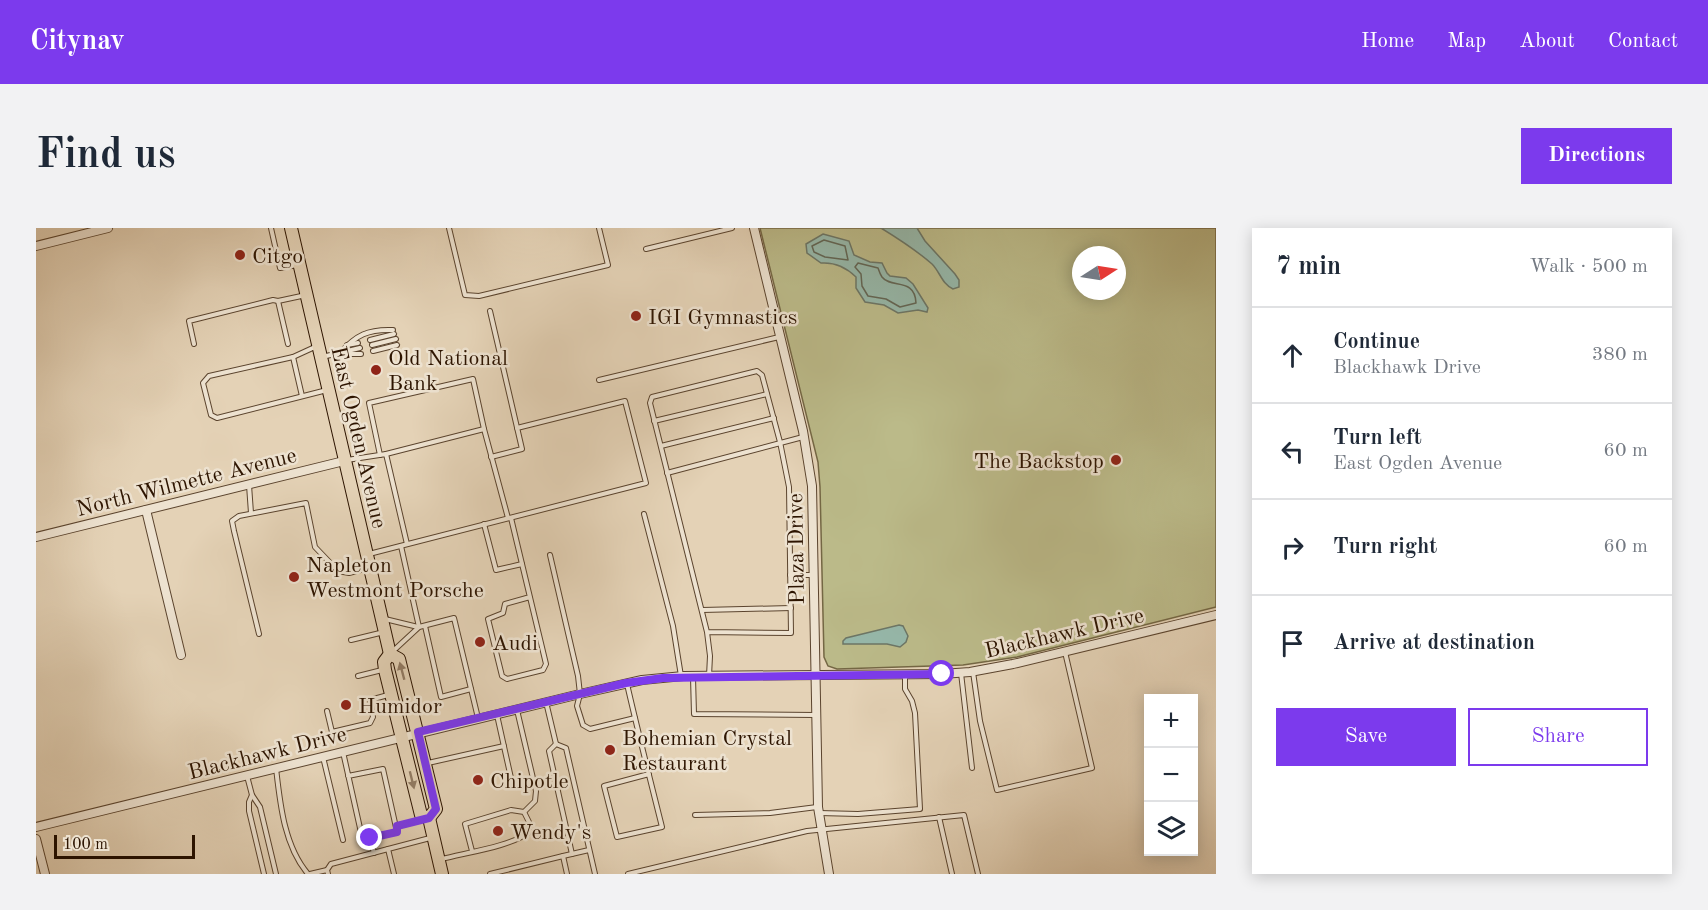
<!DOCTYPE html>
<meta charset="utf-8">
<style>
:root{--surface:#fff;--page:#f2f2f3;--text:#1f2937;--muted:#747a83;--line:#e0e1e3;--accent:#7c3aed}
body{margin:0;font-family:"Old Standard TT",serif;background:var(--page);color:var(--text)}
.controls{position:absolute;right:18px;bottom:18px;display:grid;overflow:hidden;border-radius:0px;box-shadow:0 3px 15px #0003}
.controls button{width:54px;height:54px;display:grid;place-items:center;padding:0;border:0;border-bottom:2px solid var(--line);background:var(--surface);color:var(--text);font:30px sans-serif}
.compass{position:absolute;left:1036px;top:18px;width:54px;height:54px;border-radius:50%;background:var(--surface);box-shadow:0 3px 15px #0003;rotate:78deg}
.scale{position:absolute;left:18px;bottom:15px;width:141px;box-sizing:border-box;padding-left:6px;border:3px solid #2d1400;border-top:0;font-size:16px;line-height:21px;white-space:nowrap;color:#2d1400;-webkit-text-stroke:4px #ede2d0;paint-order:stroke}
.stop{position:absolute;width:18px;height:18px;margin:-14px;border:4px solid #7c3aed;border-radius:50%;background:#fff}
.stop.end{background:#7c3aed;border-color:#fff;box-shadow:0 2px 6px #0008}
.list{margin:0;padding:0;list-style:none}
h2{display:flex;justify-content:space-between;align-items:center;height:78px;margin:0;padding:0 24px;font-size:26px}
h2 small{font-size:20px;font-weight:400;color:var(--muted)}
.list li{display:grid;grid-template-columns:39px 1fr auto;gap:18px;align-items:center;box-sizing:border-box;height:96px;padding:0 24px;border-top:2px solid var(--line)}
.list b{display:block;font-size:22px;white-space:nowrap}
.list p{margin:0;font-size:20px;white-space:nowrap;color:var(--muted)}
.list em{font-size:20px;font-style:normal;color:var(--muted)}
.actions{display:flex;gap:12px;padding:18px 24px}
.actions a{flex:1;padding:14px 0;border:2px solid var(--accent);border-radius:0px;text-align:center;font-size:21px;color:var(--accent)}
.actions .main{background:var(--accent);color:#fff}
.icon{flex:none;width:33px;height:33px;fill:none;stroke:currentColor;stroke-width:2;stroke-linecap:round;stroke-linejoin:round}
.map{position:relative;flex:none;width:1180px;height:646px;overflow:hidden;border-radius:0px}
header{display:flex;align-items:center;gap:36px;box-sizing:border-box;height:84px;padding:0 30px;background:var(--accent);color:#fff}
header strong{font-size:28px}
nav{display:flex;gap:33px;margin-inline-start:auto;font-size:21px}
.intro{display:flex;align-items:center;justify-content:space-between;box-sizing:border-box;height:144px;padding:0 36px}
h1{margin:0;font-size:42px}
.button{padding:15px 27px;border-radius:0px;background:var(--accent);color:#fff;font-size:21px;font-weight:700}
main{display:flex;gap:36px;padding:0 36px}
aside{flex:1;background:var(--surface);border-radius:0px;box-shadow:0 3px 15px #0003}
.map>svg:first-child{display:block}
.green{fill:#bbba89;stroke:#746744;stroke-width:1.5;fill-rule:evenodd}
.water{fill:#96b8aa;stroke:#6c7666;stroke-width:1.5}
.lines{fill:none;stroke-linecap:round;stroke-linejoin:round}
.shore{stroke:#626655;stroke-width:1.5}
.service-casing{stroke:#5b442e;stroke-width:6}
.minor-casing{stroke:#5b442e;stroke-width:10}
.primary-casing{stroke:#2d1400;stroke-width:14}
.service{stroke:#ede2d0;stroke-width:4}
.minor{stroke:#ede2d0;stroke-width:8}
.primary{stroke:#e4d2b6;stroke-width:12}
.oneway{fill:#927c64}
.route{stroke:#7c3aed;stroke-width:8}
.poi-dot{fill:#8f2418;stroke:#ede2d0;stroke-width:2}
.labels{text-anchor:middle;stroke-width:5;stroke-linejoin:round;paint-order:stroke}
.poi-label{font-size:22px;fill:#2d1400;stroke:#ede2d0;text-anchor:start}
.street-label{font-size:22px;fill:#2d1400;stroke:#ede2d0}
</style>
<header>
<strong>Citynav</strong>
<nav><a>Home</a><a>Map</a><a>About</a><a>Contact</a></nav>
</header>
<div class="intro"><h1>Find us</h1><a class="button">Directions</a></div>
<main>
<div class="map">
<svg width="1180" height="646" viewBox="0 0 1180 646">
<rect width="100%" height="100%" fill="#e4d2b6"/>
<filter id="stains"><feTurbulence type="fractalNoise" baseFrequency=".00333" numOctaves="4"/><feColorMatrix values="0 0 0 0 .2 0 0 0 0 .09 0 0 0 0 .02 0 0 0 .5 -.17"/></filter>
<radialGradient id="worn" r=".72"><stop offset=".6" stop-color="#630" stop-opacity="0"/><stop offset="1" stop-color="#630" stop-opacity=".3"/></radialGradient>
<!-- green -->
<path class="green" d="M724 0H1180V379L981 429 927 437 801 441 792 438 788 429 784 259 782 234ZM1045 27H1081V63H1045Z"/>
<!-- water -->
<g class="water">
<path d="M845 0H881L889 13 919 46 923 52V59L917 61C906 56 904 44 896 36 880 22 863 11 845 0Z"/>
<path d="M787 6 813 13 818 27 834 34 846 35 851 45 854 48 870 50 877 56 892 80 891 84 882 82 862 85 848 77 829 74 820 60V49C810 39 799 34 785 35L771 25 770 16Z"/>
<polygon points="863,397 867,398 872,408 870,414 864,419 851,416 807,416 807,413 810,410"/>
</g>
<g class="lines">
<!-- shore -->
<g class="shore">
<polygon points="788,12 809,18 812,32 789,29 778,24 776,18"/>
<path d="M822 35 842 40C843 43 844 46 846 49 855 61 879 49 880 75L864 79 850 71 832 68 826 58 825 46 819 39Z"/>
</g>
<defs>
<g id="service">
<polyline points="235,0 244,40 261,37"/>
<polyline points="413,0 429,67 443,68 572,37 563,0"/>
<polyline points="610,21 696,0"/>
<polyline points="242,73 252,116"/>
<polyline points="454,83 486,221 455,229"/>
<polyline points="334,112 358,106"/>
<polyline points="158,116 153,93 237,72 242,73 270,67"/>
<polyline points="311,117 322,115"/>
<polyline points="336,117 360,111"/>
<polyline points="281,118 257,129 173,148 167,155 175,187 181,190 291,162"/>
<polyline points="337,123 361,117"/>
<path d="M304 125C320 107 332 101 357 102"/>
<polyline points="308,126 325,126"/>
<polyline points="257,129 266,168"/>
<polyline points="286,129 324,120"/>
<polyline points="563,152 743,109"/>
<polyline points="618,193 731,166"/>
<polyline points="448,201 472,290"/>
<polyline points="625,218 738,190"/>
<polyline points="344,227 333,175 437,151 448,201 350,226"/>
<polyline points="311,232 350,226 371,316"/>
<polyline points="631,245 767,209"/>
<polyline points="213,257 215,285"/>
<polyline points="608,286 637,398 645,448"/>
<polyline points="475,290 510,436 507,442 471,451 466,448 452,391 467,385 469,376 494,369"/>
<polyline points="448,296 460,342 486,336"/>
<polyline points="365,318 383,399"/>
<polyline points="333,326 610,255 589,173 481,200"/>
<polyline points="514,327 542,448 544,466 541,478 547,497 554,501 599,490"/>
<polyline points="754,347 777,347"/>
<polyline points="666,382 755,380"/>
<polyline points="349,391 382,399"/>
<polyline points="389,398 405,469 435,461"/>
<polyline points="671,404 755,405 753,259 744,214 726,147 721,143 616,169 614,175 671,404 674,428 673,448"/>
<polyline points="223,406 198,303 196,293 203,288 270,275 279,319 302,343 313,345 332,340"/>
<polyline points="315,412 348,404"/>
<polyline points="356,424 383,399 418,390 442,490"/>
<polyline points="937,444 944,493 961,562 1056,540 1029,424"/>
<polyline points="925,445 936,540"/>
<polyline points="322,448 346,442"/>
<polyline points="657,449 658,486 780,487"/>
<path d="M591 456C602 504 614 551 626 599L581 609 568 558 613 546"/>
<polyline points="510,474 520,516"/>
<polyline points="481,482 500,563 499,573 488,584"/>
<polyline points="291,483 296,504 334,495 337,489 334,472 352,467"/>
<polyline points="461,487 477,559"/>
<polyline points="520,516 530,520 559,646"/>
<polyline points="520,516 513,523 536,626"/>
<polyline points="307,524 326,609 328,611 361,604 347,541 312,548"/>
<polyline points="287,529 307,612"/>
<polyline points="392,535 468,518"/>
<path d="M240 540C244 575 248 618 272 646"/>
<polyline points="211,548 216,567 224,579 240,646"/>
<polyline points="216,567 213,574 213,583 228,646"/>
<polyline points="783,585 822,586 884,581 879,485 876,473 869,461 869,446"/>
<polyline points="659,587 734,585 781,579"/>
<polyline points="903,589 916,646"/>
<polyline points="361,598 386,592"/>
<polyline points="334,610 338,625"/>
<polyline points="352,621 358,646"/>
<polyline points="527,628 553,622"/>
<path d="M406 631C428 625 477 618 493 604V594L488 584 475 582 429 596 436 623"/>
<polyline points="274,646 291,642"/>
<polyline points="292,646 291,642 295,636 394,610"/>
<polyline points="454,646 527,628 531,646"/>
<polyline points="592,646 771,603 928,587 942,646"/>
</g>
<g id="minor">
<polyline points="718,0 767,203 776,258 782,579 793,646"/>
<polyline points="0,18 72,0"/>
<polyline points="110,282 145,427"/>
<polyline points="0,309 308,233"/>
<polyline points="0,599 544,466 606,452 647,448 906,446 934,444 977,436 1180,387"/>
<polyline points="0,611 9,646"/>
</g>
<g id="primary">
<polyline points="255,0 354,426 363,431 400,581 393,590"/>
<polyline points="354,426 348,434 349,442 385,587 393,590"/>
<polyline points="393,590 406,646"/>
</g>
</defs>
<!-- service casing -->
<use href="#service" class="service-casing"/>
<!-- minor casing -->
<use href="#minor" class="minor-casing"/>
<!-- primary casing -->
<use href="#primary" class="primary-casing"/>
<!-- service -->
<use href="#service" class="service"/>
<!-- minor -->
<use href="#minor" class="minor"/>
<!-- primary -->
<use href="#primary" class="primary"/>
</g>
<!-- one-way arrows -->
<defs><path id="oneway-solid" d="M-6-.8H1V-3.2L6.5 0L1 3.2V.8H-6Z" transform="scale(1.5)"/></defs>
<g class="oneway">
<use href="#oneway-solid" transform="translate(366 443) rotate(-105)"/>
<use href="#oneway-solid" transform="translate(376 552) rotate(76)"/>
</g>
<g class="lines">
<!-- route -->
<polyline class="route" points="334,610 361,604 361,598 393,590 400,581 382,504 590,455 627,450 906,446"/>
</g>
<!-- markers -->
<g class="poi-dot">
<circle cx="204" cy="27" r="6"/>
<circle cx="600" cy="88" r="6"/>
<circle cx="340" cy="142" r="6"/>
<circle cx="1080" cy="232" r="6"/>
<circle cx="258" cy="349" r="6"/>
<circle cx="444" cy="414" r="6"/>
<circle cx="310" cy="477" r="6"/>
<circle cx="574" cy="522" r="6"/>
<circle cx="442" cy="552" r="6"/>
<circle cx="462" cy="603" r="6"/>
</g>
<g class="labels">
<!-- poi labels -->
<g class="poi-label">
<text x="216" y="35">Citgo</text>
<text x="612" y="96">IGI Gymnastics</text>
<text x="352" y="137">Old National<tspan x="352" dy="25">Bank</tspan></text>
<text x="1068" y="240" text-anchor="end">The Backstop</text>
<text x="270" y="344">Napleton<tspan x="270" dy="25">Westmont Porsche</tspan></text>
<text x="456" y="422">Audi</text>
<text x="322" y="485">Humidor</text>
<text x="586" y="517">Bohemian Crystal<tspan x="586" dy="25">Restaurant</tspan></text>
<text x="454" y="560">Chipotle</text>
<text x="474" y="611">Wendy's</text>
</g>
<!-- street labels -->
<g class="street-label">
<text transform="translate(324 209) rotate(77)" y="8">East Ogden Avenue</text>
<text transform="translate(150 253) rotate(-14)" y="8">North Wilmette Avenue</text>
<text transform="translate(759 321) rotate(-91)" y="8">Plaza Drive</text>
<text transform="translate(1028 404) rotate(-13)" y="8">Blackhawk Drive</text>
<text transform="translate(231 524) rotate(-14)" y="8">Blackhawk Drive</text>
</g>
</g>
<rect width="100%" height="100%" filter="url(#stains)"/>
<rect width="100%" height="100%" fill="url(#worn)"/>
</svg>
<div class="controls">
<button>+</button>
<button>−</button>
<button><svg class="icon" aria-label="layers" viewBox="0 0 24 24"><path d="M12 4l9 5-9 5-9-5zM3 14l9 5 9-5"/></svg></button>
</div>
<svg class="compass" viewBox="-18 -18 36 36"><path d="M0-13l5 13h-10z" fill="#e53935"/><path d="M0 13l5-13h-10z" fill="#747a83"/></svg>
<div class="scale">100 m</div>
<div class="stop" style="left:906px;top:446px"></div>
<div class="stop end" style="left:334px;top:610px"></div>
</div>
<aside>
<h2>7 min<small>Walk · 500 m</small></h2>
<ul class="list">
<li><svg class="icon" aria-label="ahead" viewBox="0 0 24 24"><path d="M12 20V5M6 11l6-6 6 6"/></svg><div><b>Continue</b><p>Blackhawk Drive</p></div><em>380 m</em></li>
<li><svg class="icon" aria-label="left" viewBox="0 0 24 24"><path d="M17 20v-9H6M10 6l-5 5 5 5"/></svg><div><b>Turn left</b><p>East Ogden Avenue</p></div><em>60 m</em></li>
<li><svg class="icon" aria-label="right" viewBox="0 0 24 24"><path d="M7 20v-9h11M14 6l5 5-5 5"/></svg><div><b>Turn right</b></div><em>60 m</em></li>
<li><svg class="icon" aria-label="arrive" viewBox="0 0 24 24"><path d="M6 21V4h12l-3 4 3 4H6"/></svg><div><b>Arrive at destination</b></div></li>
</ul>
<div class="actions"><a class="main">Save</a><a>Share</a></div>
</aside>
</main>
